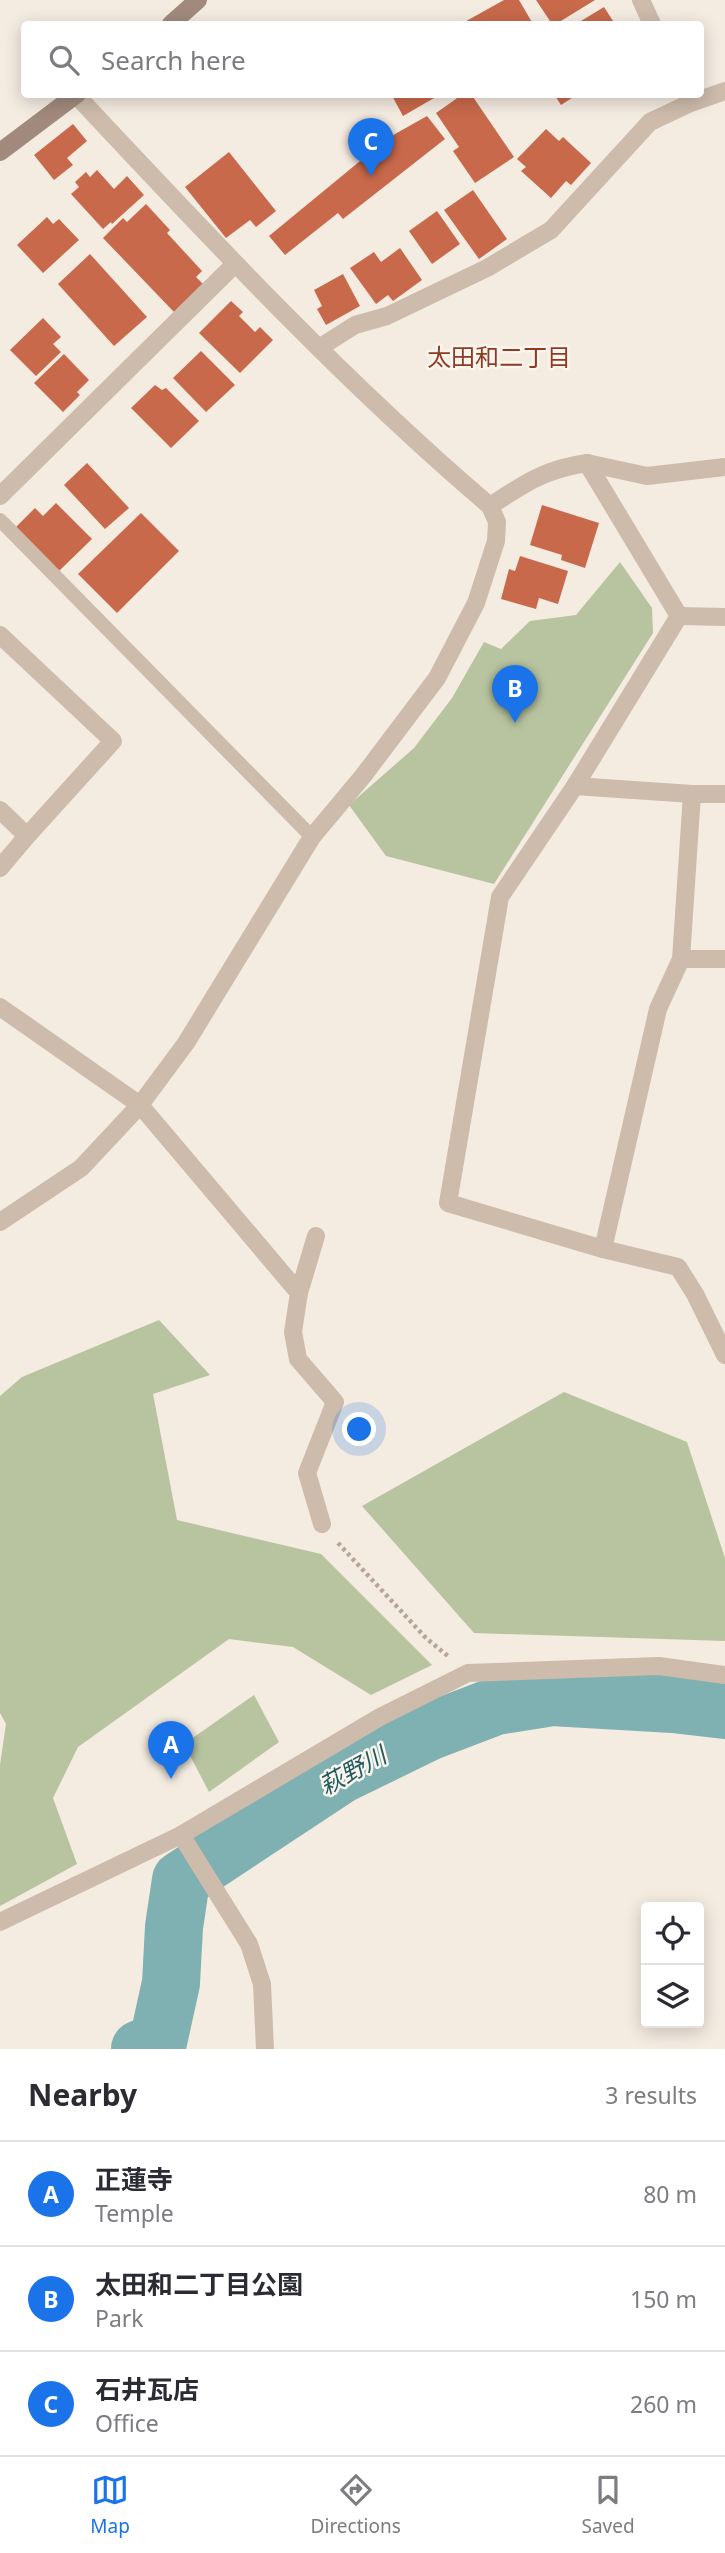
<!DOCTYPE html>
<meta charset="utf-8">
<style>
:root{--surface:#fff;--page:#f2f2f3;--text:#2b2b33;--muted:#7c7c81;--line:#e1e1e2;--accent:#1a73e8}
body{margin:0;font-family:"Noto Sans","Noto Sans JP",sans-serif;background:var(--page);color:var(--text)}
.controls{position:absolute;right:21px;bottom:21px;display:grid;overflow:hidden;border-radius:7px;box-shadow:0 4px 18px #0003}
.controls button{width:63px;height:63px;display:grid;place-items:center;padding:0;border:0;border-bottom:2px solid var(--line);background:var(--surface);color:var(--text);font:35px sans-serif}
.you{position:absolute;left:360px;top:1430px;width:24px;height:24px;margin:-18px;border:5px solid #fff;border-radius:50%;background:#1a73e8;box-shadow:0 0 0 10px #1a73e833}
.badge{display:grid;place-items:center;width:46px;height:46px;border-radius:50%;background:var(--accent);color:#fff;font-size:23px;font-weight:700}
.pin{position:absolute;translate:-50% -58px;filter:drop-shadow(0 2px 4px #0008)}
.pin::after{content:'';position:absolute;top:37px;width:24px;height:21px;background:inherit;clip-path:polygon(0 0,100% 0,50% 100%)}
.list{margin:0;padding:0;list-style:none}
h2{display:flex;justify-content:space-between;align-items:center;height:91px;margin:0;padding:0 28px;font-size:30px}
h2 small{font-size:23px;font-weight:400;color:var(--muted)}
.list li{display:grid;grid-template-columns:46px 1fr auto;gap:21px;align-items:center;box-sizing:border-box;height:105px;padding:0 28px;border-top:2px solid var(--line)}
.list b{display:block;font-size:26px;white-space:nowrap}
.list p{margin:0;font-size:23px;white-space:nowrap;color:var(--muted)}
.list em{font-size:23px;font-style:normal;color:var(--muted)}
.icon{flex:none;width:38px;height:38px;fill:none;stroke:currentColor;stroke-width:2;stroke-linecap:round;stroke-linejoin:round}
.map{position:relative;flex:none;width:725px;height:2049px;overflow:hidden}
.search{position:absolute;background:var(--surface);box-shadow:0 4px 18px #0003;left:21px;right:21px;top:21px;height:77px;display:flex;align-items:center;gap:18px;box-sizing:border-box;padding:0 24px;border-radius:7px;color:var(--muted);font-size:26px}
.sheet{height:406px;background:var(--surface)}
nav{display:flex;justify-content:space-around;align-items:center;box-sizing:border-box;height:98px;border-top:2px solid var(--line);background:var(--surface);font-size:19px;color:var(--muted)}
nav a{display:grid;justify-items:center;gap:4px}
nav .on{color:var(--accent)}
.map>svg:first-child{display:block}
.green{fill:#b8c4a0}
.lines{fill:none;stroke-linecap:round;stroke-linejoin:round}
.river{stroke:#7fb0b2;stroke-width:58}
.building{fill:#c8694b}
.path{stroke:#b9a596;stroke-width:4.5;stroke-dasharray:3.5 3.5;stroke-linecap:butt}
.lane{stroke:#cdbbac;stroke-width:14}
.street{stroke:#cdbbac;stroke-width:18}
.secondary{stroke:#a18a7d;stroke-width:18}
.labels{text-anchor:middle;stroke-width:5;stroke-linejoin:round;paint-order:stroke}
.neighbourhood-label{font-size:24px;fill:#8c3b22;stroke:#fbf5ee}
.water-label{font-size:24px;font-style:italic;fill:#1f5a5e;stroke:#fbf5ee}
</style>
<div class="map">
<svg width="725" height="2049" viewBox="0 0 725 2049">
<rect width="100%" height="100%" fill="#f4ebe1"/>
<!-- green -->
<g class="green">
<polygon points="620,562 652,608 653,633 494,884 386,856 349,805 414,748 452,698 484,642 501,649 530,621 576,615"/>
<polygon points="159,1320 210,1375 153,1394 177,1520 321,1554 432,1665 371,1695 293,1647 229,1639 78,1747 53,1798 77,1864 0,1906 0,1765 6,1724 0,1713 0,1396 22,1377"/>
<polygon points="564,1392 687,1442 725,1558 725,1641 474,1633 362,1506"/>
<polygon points="254,1695 279,1742 209,1792 184,1744"/>
</g>
<g class="lines">
<!-- river -->
<polyline class="river" points="140,2049 158,2042 171,1983 174,1927 181,1880 340,1775 428,1732 496,1706 552,1697 673,1704 725,1710"/>
</g>
<!-- building -->
<g class="building">
<polygon points="504,0 519,0 533,24 461,24"/>
<polygon points="536,0 595,0 556,24 552,24"/>
<polygon points="604,7 615,24 576,24"/>
<polygon points="391,94 441,94 403,116"/>
<polygon points="463,94 471,94 514,157 475,183 453,151 459,147 436,113"/>
<polygon points="554,94 578,94 561,105"/>
<polygon points="427,116 445,139 343,219 338,213 285,255 269,236 388,138"/>
<polygon points="73,124 87,141 67,158 73,165 54,180 34,155"/>
<polygon points="546,129 559,141 563,137 591,163 571,185 566,181 551,198 521,171 526,167 517,159"/>
<polygon points="229,152 276,211 256,227 250,220 226,238 185,187"/>
<polygon points="97,170 114,189 127,176 144,195 112,224 111,222 103,229 71,194 79,187 75,182 86,172 90,177"/>
<polygon points="473,190 507,239 479,259 444,210"/>
<polygon points="146,204 170,230 167,233 202,271 196,277 203,284 174,312 103,238 123,218 127,222"/>
<polygon points="437,211 460,244 432,264 409,231"/>
<polygon points="47,217 53,224 59,219 79,240 43,273 17,245"/>
<polygon points="400,248 422,280 393,301 388,295 376,304 350,268 374,252 381,262"/>
<polygon points="90,254 147,317 114,346 58,284"/>
<polygon points="343,274 360,306 326,325 317,309 322,306 314,290"/>
<polygon points="231,301 243,312 239,316 255,332 260,327 273,340 240,373 199,333"/>
<polygon points="43,318 61,337 53,344 61,352 36,376 10,350"/>
<polygon points="201,351 235,385 206,412 173,378"/>
<polygon points="64,354 89,380 77,392 80,395 63,412 34,383"/>
<polygon points="155,385 162,390 166,388 199,421 171,448 131,408"/>
<polygon points="87,463 129,508 105,529 64,485"/>
<polygon points="56,503 92,539 59,571 16,527 35,508 43,516"/>
<polygon points="542,505 599,523 585,568 561,560 562,555 530,545"/>
<polygon points="141,513 179,551 117,613 78,574"/>
<polygon points="520,556 568,571 558,604 539,598 536,609 501,599 509,569 515,571"/>
</g>
<g class="lines">
<!-- path -->
<polyline class="path" points="338,1543 426,1638 449,1657"/>
<!-- lane -->
<polyline class="lane" points="0,520 312,837"/>
<!-- street -->
<g class="street">
<polyline points="641,0 652,24"/>
<path d="M76 95C209 237 342 380 490 506 525 483 545 469 587 463L679 616"/>
<polyline points="319,348 355,325 387,316 487,268 551,230 650,122 688,104 725,91"/>
<polyline points="587,463 647,476 725,467"/>
<polyline points="0,496 234,265"/>
<polyline points="679,616 575,786 500,897 448,1203 603,1249 658,1009 681,959 725,959"/>
<polyline points="679,616 725,617"/>
<polyline points="0,635 113,741 27,836"/>
<polyline points="575,786 692,794 725,794"/>
<polyline points="0,810 27,836 0,868"/>
<polyline points="681,959 692,794"/>
<polyline points="0,1007 140,1105 186,1043 312,837 363,776 437,678 476,603 496,541 497,522 490,506"/>
<polyline points="0,1222 81,1168 140,1105 299,1293 293,1332 298,1359 335,1402 307,1473 322,1524"/>
<polyline points="603,1249 678,1267 695,1294 725,1355"/>
<polyline points="299,1293 316,1236"/>
<polyline points="0,1922 181,1835"/>
<polyline points="265,2049 262,1984 249,1944 181,1835 380,1717 468,1673 659,1666 725,1675"/>
</g>
<!-- secondary -->
<g class="secondary">
<polyline points="171,24 198,0"/>
<polyline points="0,152 77,94"/>
</g>
</g>
<g class="labels">
<!-- neighbourhood labels -->
<g class="neighbourhood-label">
<text x="499" y="366">太田和二丁目</text>
</g>
<!-- water labels -->
<g class="water-label">
<text transform="translate(353 1771) rotate(-29)" y="8">萩野川</text>
</g>
</g>
</svg>
<div class="controls">
<button><svg class="icon" aria-label="locate" viewBox="0 0 24 24"><circle cx="12" cy="12" r="6"/><path d="M12 2v4M12 18v4M2 12h4M18 12h4"/></svg></button>
<button><svg class="icon" aria-label="layers" viewBox="0 0 24 24"><path d="M12 4l9 5-9 5-9-5zM3 14l9 5 9-5"/></svg></button>
</div>
<div class="you"></div>
<div class="pin badge" style="left:171px;top:1779px">A</div>
<div class="pin badge" style="left:515px;top:723px">B</div>
<div class="pin badge" style="left:371px;top:176px">C</div>
<div class="search"><svg class="icon" aria-label="search" viewBox="0 0 24 24"><circle cx="10" cy="10" r="6"/><path d="M15 15l6 6"/></svg>Search here</div>
</div>
<section class="sheet">
<h2>Nearby<small>3 results</small></h2>
<ul class="list">
<li><span class="badge">A</span><div><b>正蓮寺</b><p>Temple</p></div><em>80 m</em></li>
<li><span class="badge">B</span><div><b>太田和二丁目公園</b><p>Park</p></div><em>150 m</em></li>
<li><span class="badge">C</span><div><b>石井瓦店</b><p>Office</p></div><em>260 m</em></li>
</ul>
</section>
<nav>
<a class="on"><svg class="icon" aria-label="map" viewBox="0 0 24 24"><path d="M3 6l6-2 6 2 6-2v14l-6 2-6-2-6 2zM9 4v14M15 6v14"/></svg>Map</a>
<a><svg class="icon" aria-label="directions" viewBox="0 0 24 24"><path d="M12 3l9 9-9 9-9-9zM9 14v-3h6M13 9l2 2-2 2"/></svg>Directions</a>
<a><svg class="icon" aria-label="saved" viewBox="0 0 24 24"><path d="M7 4h10v16l-5-4-5 4z"/></svg>Saved</a>
</nav>
